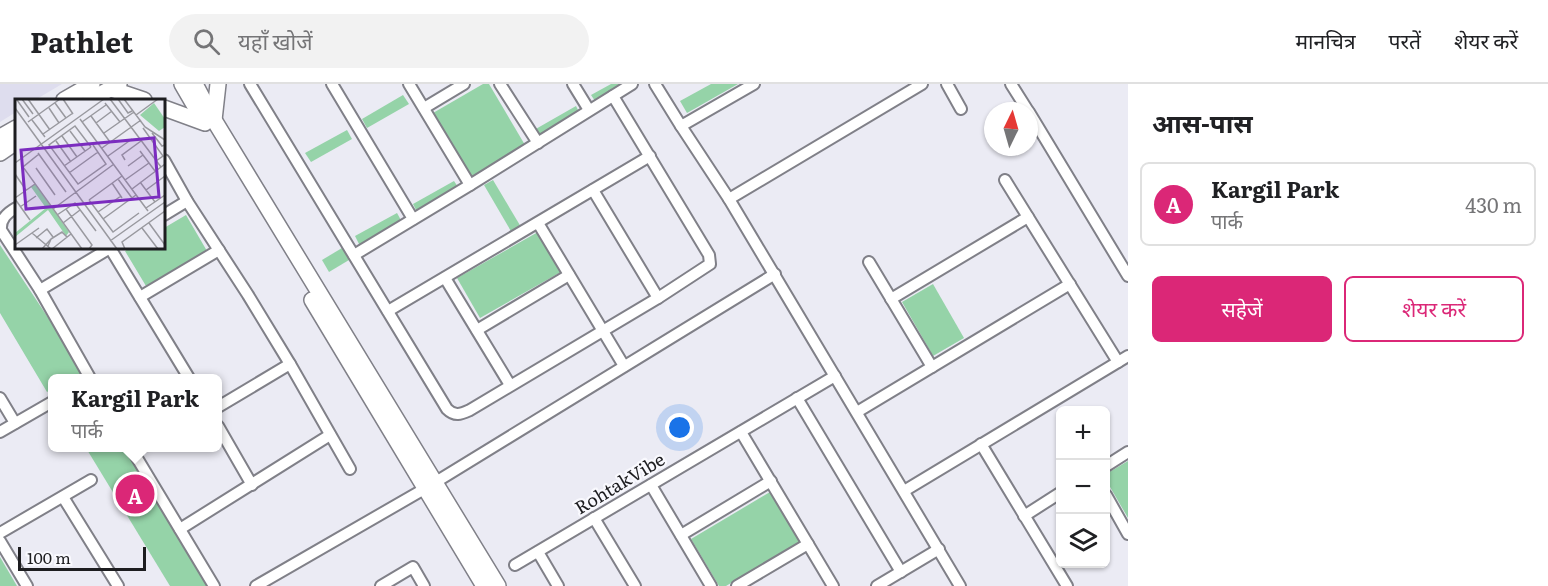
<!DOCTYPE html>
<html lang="hi">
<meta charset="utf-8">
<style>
:root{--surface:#fff;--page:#f2f2f2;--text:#202124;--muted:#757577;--line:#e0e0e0;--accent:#db2777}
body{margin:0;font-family:Literata,"Noto Sans Devanagari",serif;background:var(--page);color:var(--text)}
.controls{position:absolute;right:18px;bottom:18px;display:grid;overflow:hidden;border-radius:9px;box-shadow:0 2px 4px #0004}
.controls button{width:54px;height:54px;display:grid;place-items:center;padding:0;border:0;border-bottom:2px solid var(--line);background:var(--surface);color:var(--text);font:30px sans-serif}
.compass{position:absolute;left:984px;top:18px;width:54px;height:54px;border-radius:50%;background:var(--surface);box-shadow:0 2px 4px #0004;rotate:5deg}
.scale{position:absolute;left:18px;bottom:15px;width:128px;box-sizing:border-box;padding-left:6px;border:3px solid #1d1d20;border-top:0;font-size:16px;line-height:21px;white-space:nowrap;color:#1d1d20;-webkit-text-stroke:4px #f9f9fe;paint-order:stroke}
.you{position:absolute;left:680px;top:344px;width:21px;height:21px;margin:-15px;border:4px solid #fff;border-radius:50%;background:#1a73e8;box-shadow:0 0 0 9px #1a73e833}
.badge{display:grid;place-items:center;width:39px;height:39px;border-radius:50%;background:var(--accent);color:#fff;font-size:20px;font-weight:700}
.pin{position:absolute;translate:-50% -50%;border:3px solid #fff;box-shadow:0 2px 6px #0006}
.popup{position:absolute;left:48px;top:290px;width:174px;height:78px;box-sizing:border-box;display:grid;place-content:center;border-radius:9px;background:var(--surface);filter:drop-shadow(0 2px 4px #0005);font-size:20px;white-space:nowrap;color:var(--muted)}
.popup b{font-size:22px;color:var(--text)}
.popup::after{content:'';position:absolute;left:50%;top:100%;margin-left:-12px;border:12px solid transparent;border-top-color:var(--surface)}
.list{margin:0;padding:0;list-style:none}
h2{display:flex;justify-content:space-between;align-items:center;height:78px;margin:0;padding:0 24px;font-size:26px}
h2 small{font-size:20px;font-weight:400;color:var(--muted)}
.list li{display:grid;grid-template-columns:39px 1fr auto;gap:18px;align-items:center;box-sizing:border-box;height:84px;margin:0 12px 12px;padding:0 12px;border:2px solid var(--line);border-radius:9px}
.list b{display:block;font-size:22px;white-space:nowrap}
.list p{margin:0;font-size:20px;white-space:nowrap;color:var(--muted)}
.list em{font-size:20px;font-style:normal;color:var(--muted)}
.actions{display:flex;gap:12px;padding:18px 24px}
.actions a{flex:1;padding:14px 0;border:2px solid var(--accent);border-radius:9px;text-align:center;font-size:21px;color:var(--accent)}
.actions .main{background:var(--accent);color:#fff}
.icon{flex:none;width:33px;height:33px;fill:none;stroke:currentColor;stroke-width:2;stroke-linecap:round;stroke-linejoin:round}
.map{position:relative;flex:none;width:1128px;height:502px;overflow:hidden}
header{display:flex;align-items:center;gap:36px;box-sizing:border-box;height:84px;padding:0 30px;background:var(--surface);border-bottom:2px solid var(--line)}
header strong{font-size:28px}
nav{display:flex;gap:33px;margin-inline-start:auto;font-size:21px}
.search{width:420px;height:54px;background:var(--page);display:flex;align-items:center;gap:15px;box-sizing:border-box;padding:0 21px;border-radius:33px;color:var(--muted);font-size:22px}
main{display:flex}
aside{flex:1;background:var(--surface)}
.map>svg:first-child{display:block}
.built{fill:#deddee}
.green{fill:#95d3a8}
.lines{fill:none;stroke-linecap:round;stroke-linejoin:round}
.minor-casing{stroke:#808088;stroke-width:14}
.secondary-casing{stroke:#808088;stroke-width:18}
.minor{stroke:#fff;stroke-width:10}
.secondary{stroke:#fff;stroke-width:15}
.labels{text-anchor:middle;stroke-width:4.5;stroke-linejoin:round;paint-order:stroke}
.street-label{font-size:18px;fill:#1d1d20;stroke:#f9f9fe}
.inset-road{fill:none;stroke:#99999f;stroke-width:1.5}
.view{fill:#7b2cbf;fill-opacity:0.15;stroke:#7b2cbf;stroke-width:3}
.inset-edge{fill:none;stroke:#1d1d20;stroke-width:3}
</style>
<header>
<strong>Pathlet</strong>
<div class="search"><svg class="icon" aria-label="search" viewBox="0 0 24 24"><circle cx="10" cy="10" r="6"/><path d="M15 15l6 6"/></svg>यहाँ खोजें</div>
<nav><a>मानचित्र</a><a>परतें</a><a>शेयर करें</a></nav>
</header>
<main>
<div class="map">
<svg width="1128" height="502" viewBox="0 0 1128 502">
<rect width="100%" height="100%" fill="#ebebf4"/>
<!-- built -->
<polygon class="built" points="0,0 62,0 35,16 16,16 16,28 0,38"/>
<!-- green -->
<g class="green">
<polygon points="483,0 489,0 525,61 471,93 433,29"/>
<polygon points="611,0 633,0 597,20 591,11"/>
<polygon points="711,0 738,0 687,29 680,17"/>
<polygon points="403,11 409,20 367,44 362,35"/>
<polygon points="576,22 581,32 539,55 534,46"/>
<polygon points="347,46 352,55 311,78 305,69"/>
<polygon points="493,96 521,143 512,149 484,101"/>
<polygon points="454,97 460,106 418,130 413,120"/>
<polygon points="397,129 402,138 360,162 355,152"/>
<polygon points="186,131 207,167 146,202 125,167 130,164 164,164 164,144"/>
<polygon points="538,148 561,188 480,234 457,194"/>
<polygon points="0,161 84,288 71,294 52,294 52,305 47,308 0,229"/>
<polygon points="342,164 349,176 329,188 322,176"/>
<polygon points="933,200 964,254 933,272 902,218"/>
<polygon points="86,364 129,364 210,502 170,502"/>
<polygon points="1128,377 1128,434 1106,396 1106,390"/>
<polygon points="770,408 800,458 726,502 719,502 691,455"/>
<polygon points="0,473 17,502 0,502"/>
</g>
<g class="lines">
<defs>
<g id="minor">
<path d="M250 0 447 325C455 333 461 330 470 326L658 214 710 180 709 171 613 12"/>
<polyline points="332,0 413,135"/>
<polyline points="409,0 470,101"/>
<polyline points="500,0 538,59"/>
<polyline points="573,0 589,26"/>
<polyline points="655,0 681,42 729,115 960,502"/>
<polyline points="947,0 961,25"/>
<polyline points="1011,0 1028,27"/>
<polyline points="424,24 464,0"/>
<polyline points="1029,28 1128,192"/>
<polyline points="681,42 754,0"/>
<polyline points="164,76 187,117 248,211 290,280 350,385"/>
<polyline points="1005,96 1118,278"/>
<polyline points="593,106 658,214"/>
<polyline points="729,115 922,0"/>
<path d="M16 124C7 129 0 135 1 146L40 206 90 294"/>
<polyline points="164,131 187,117"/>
<polyline points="538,139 624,282"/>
<polyline points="110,164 189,294"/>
<polyline points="354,171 470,101 632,0"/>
<polyline points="869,178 932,283"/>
<polyline points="445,194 510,301"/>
<polyline points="40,206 110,164"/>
<polyline points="140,213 219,166"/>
<polyline points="891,215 1028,133"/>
<polyline points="388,227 650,72"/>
<polyline points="477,246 569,191"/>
<polyline points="0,314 15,339"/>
<polyline points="797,314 901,488"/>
<polyline points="218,323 290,280"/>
<polyline points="857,328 1070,200"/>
<polyline points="218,342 252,401"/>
<polyline points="0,348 52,318"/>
<polyline points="741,348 833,502"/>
<polyline points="981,360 1067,502"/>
<polyline points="131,364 214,502"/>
<polyline points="1106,382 1128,368"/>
<polyline points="651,401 711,502"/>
<polyline points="904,407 1128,272"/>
<polyline points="1106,411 1128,450"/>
<polyline points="63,413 118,502"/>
<polyline points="1024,432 1060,409"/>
<polyline points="594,434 635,502"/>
<polyline points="180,445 330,351"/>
<polyline points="0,449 91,396"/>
<polyline points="681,451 771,397"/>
<polyline points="0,457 27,502"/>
<polyline points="538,468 558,502"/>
<polyline points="515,481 835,292"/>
<polyline points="256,502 426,404 775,190"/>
<polyline points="381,502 413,483 424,502"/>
<polyline points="737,502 808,460"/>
<polyline points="877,502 939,465"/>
</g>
<g id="secondary">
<polyline points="182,0 200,31"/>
<polyline points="195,0 214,36 498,502"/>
<polyline points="111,5 144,16"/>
<polyline points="64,16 92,0"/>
<polyline points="90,16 119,0"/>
<polyline points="164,24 205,39"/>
<polyline points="214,36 218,0"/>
<polyline points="0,53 16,44"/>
<polyline points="0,69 16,58"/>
<polyline points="312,216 484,502"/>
</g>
</defs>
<!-- minor casing -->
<use href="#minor" class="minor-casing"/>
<!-- secondary casing -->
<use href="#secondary" class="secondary-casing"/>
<!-- minor -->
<use href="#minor" class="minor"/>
<!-- secondary -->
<use href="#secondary" class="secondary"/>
</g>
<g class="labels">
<!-- street labels -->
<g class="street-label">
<text transform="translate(620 400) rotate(-31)" y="6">RohtakVibe</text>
</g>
</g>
<!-- overview -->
<g transform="translate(15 15)">
<rect width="150" height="150" fill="#ebebf4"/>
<path d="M139 4 150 20V28L144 32 125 16ZM20 85 54 133 51 137 33 111 0 138V134L31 109 16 88Z" fill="#95d3a8"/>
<path class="inset-road" d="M7 0 18 15M13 0 35 31M48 0 58 15M95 0 146 68M103 0 113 14 117 12M109 0 130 28 150 41M2 1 14 18M40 4 51 19M90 4 105 23M0 9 102 150M34 9 44 24M121 16 143 0M76 17 95 43M65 20 133 112M17 21 30 38M13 23 45 0M67 23 91 6M81 24 97 12M128 29 148 57 141 62M55 32 70 52M89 34 119 13M137 34 147 47 150 46M28 35 58 14M47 37 62 58M41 42 56 63M76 48 60 27 34 46 63 85 91 65 78 46M87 49 126 21M125 52 140 72M23 54 51 93M24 55 8 68 67 150M93 57 117 40M110 61 107 56 126 42M0 64 89 0M49 67 76 48M113 67 128 56M21 69 40 96M54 74 83 53M0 75 11 91M103 80 117 99M110 81 134 64M125 83 140 103M97 84 107 99M117 90 150 65M131 91 150 77M0 99 20 85M0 100 15 121M74 101 98 133 124 114M74 101 107 77M5 108 21 97M131 109 150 96M38 110 99 65M51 110 77 146 74 150M83 113 106 97M42 116 60 104 81 132M88 120 121 96M48 124 65 111M134 124 150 146M127 129 143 150M17 134 36 150M21 139 32 130 38 138M36 140 47 133 52 138M95 142 150 103M0 146 24 129M27 150 36 140 33 147M37 150 56 135M110 150 107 143 150 112"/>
<path class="view" d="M139 39 144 98 11 110 6 51Z"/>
<rect width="150" height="150" class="inset-edge"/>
</g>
</svg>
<div class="controls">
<button>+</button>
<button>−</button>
<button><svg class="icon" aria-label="layers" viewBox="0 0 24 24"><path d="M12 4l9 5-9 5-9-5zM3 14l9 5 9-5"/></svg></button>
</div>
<svg class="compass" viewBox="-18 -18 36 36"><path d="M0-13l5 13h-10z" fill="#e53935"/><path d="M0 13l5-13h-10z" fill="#757577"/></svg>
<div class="scale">100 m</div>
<div class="you"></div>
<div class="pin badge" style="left:135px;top:410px">A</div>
<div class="popup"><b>Kargil Park</b>पार्क</div>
</div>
<aside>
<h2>आस-पास<small></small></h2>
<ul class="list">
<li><span class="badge">A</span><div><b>Kargil Park</b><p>पार्क</p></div><em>430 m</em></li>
</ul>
<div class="actions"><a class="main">सहेजें</a><a>शेयर करें</a></div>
</aside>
</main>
